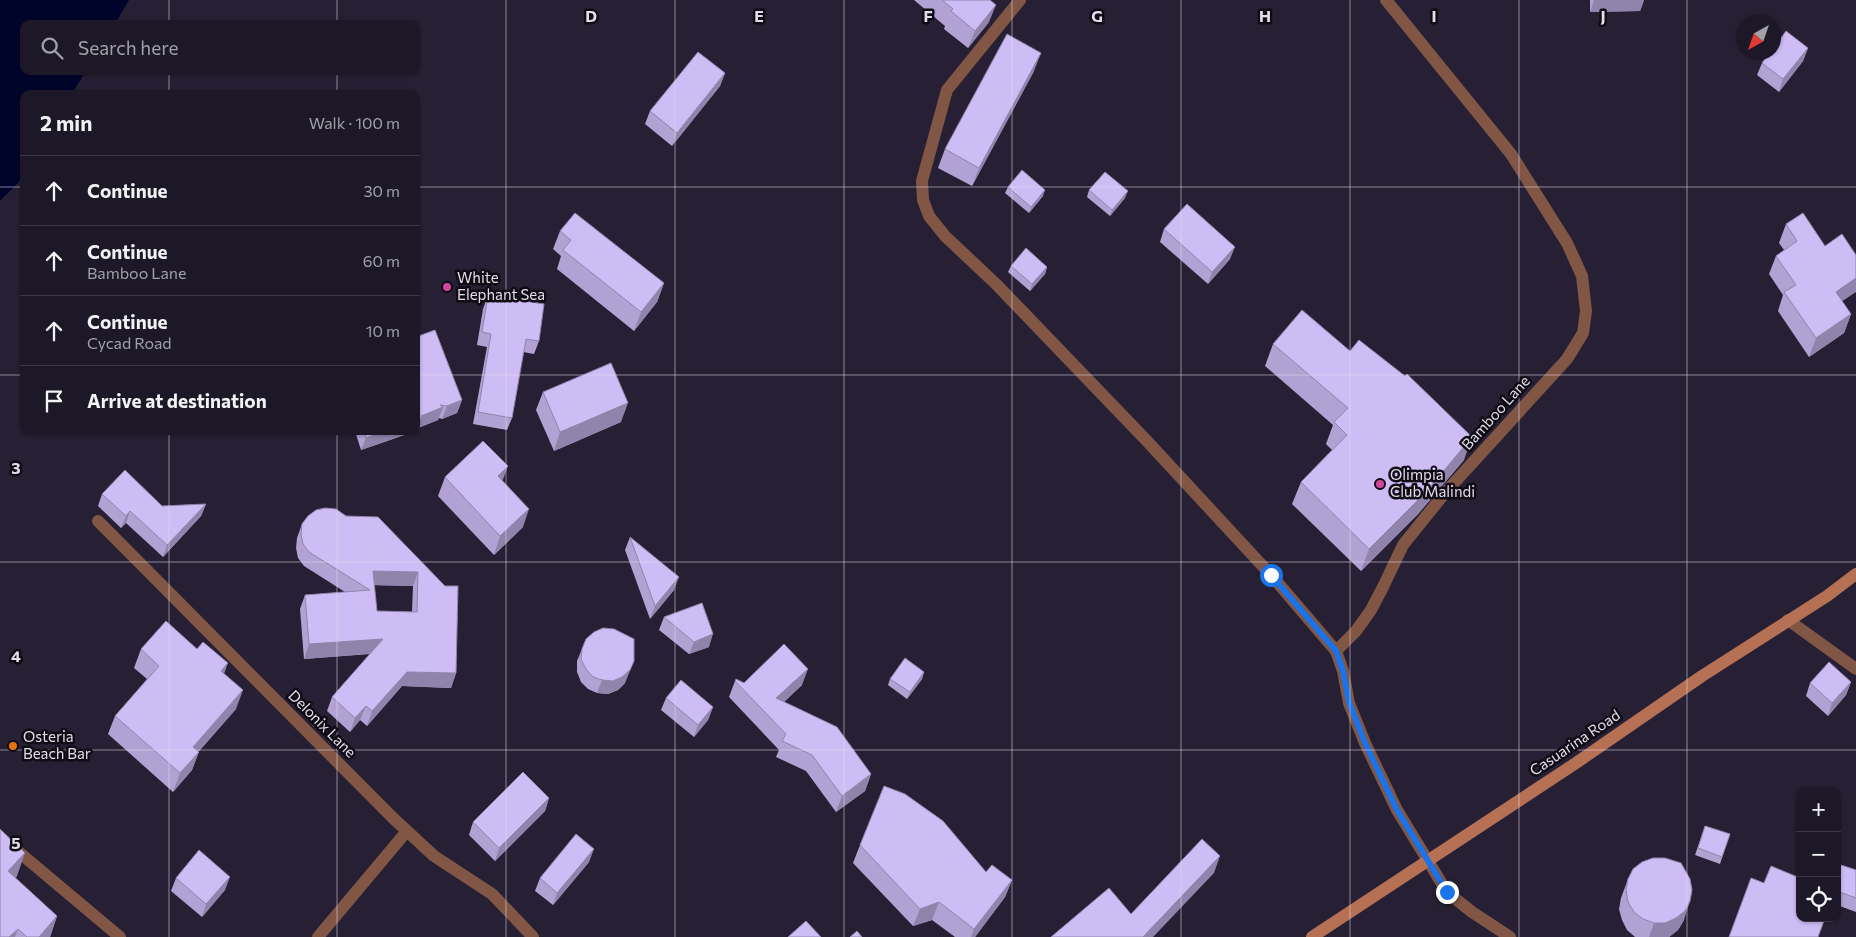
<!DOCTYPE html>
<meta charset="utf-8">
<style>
:root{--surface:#1d1827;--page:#2a2533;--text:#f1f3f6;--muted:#a0a0a7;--line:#3b3744}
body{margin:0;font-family:Commissioner,sans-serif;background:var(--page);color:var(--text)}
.controls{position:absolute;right:15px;bottom:15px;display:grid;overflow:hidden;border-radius:10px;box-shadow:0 1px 4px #0004}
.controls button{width:45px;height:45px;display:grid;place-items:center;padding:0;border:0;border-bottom:1px solid var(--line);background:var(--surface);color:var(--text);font:25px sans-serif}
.compass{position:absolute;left:1736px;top:15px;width:45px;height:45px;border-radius:50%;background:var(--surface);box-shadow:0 1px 4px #0004;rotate:220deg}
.stop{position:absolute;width:15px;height:15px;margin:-11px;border:4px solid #1a73e8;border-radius:50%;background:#fff}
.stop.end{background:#1a73e8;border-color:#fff;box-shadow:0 1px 5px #0008}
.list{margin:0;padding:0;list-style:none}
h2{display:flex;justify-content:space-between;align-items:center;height:65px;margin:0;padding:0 20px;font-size:21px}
h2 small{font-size:16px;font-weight:400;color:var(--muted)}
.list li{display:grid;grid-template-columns:32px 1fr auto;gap:15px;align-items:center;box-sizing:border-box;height:70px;padding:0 20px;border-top:1px solid var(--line)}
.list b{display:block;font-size:19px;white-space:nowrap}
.list p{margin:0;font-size:16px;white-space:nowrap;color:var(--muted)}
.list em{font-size:16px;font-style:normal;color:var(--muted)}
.icon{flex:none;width:28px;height:28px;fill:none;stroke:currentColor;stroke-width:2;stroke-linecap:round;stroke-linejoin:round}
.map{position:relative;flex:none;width:1856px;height:937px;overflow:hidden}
.search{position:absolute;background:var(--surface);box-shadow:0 1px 4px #0004;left:20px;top:20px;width:400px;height:55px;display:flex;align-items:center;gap:12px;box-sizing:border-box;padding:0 18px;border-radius:10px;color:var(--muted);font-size:19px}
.panel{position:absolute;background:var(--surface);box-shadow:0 1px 4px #0004;left:20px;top:90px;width:400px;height:345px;border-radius:10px}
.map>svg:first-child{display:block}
.water{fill:#00042b}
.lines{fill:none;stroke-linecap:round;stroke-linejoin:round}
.lane{stroke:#815645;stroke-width:12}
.street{stroke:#815645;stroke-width:12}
.secondary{stroke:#b67155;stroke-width:12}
.wall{fill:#b1a2d3;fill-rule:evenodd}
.shaded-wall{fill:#9084ac}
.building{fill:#cebcf5;stroke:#9084ac;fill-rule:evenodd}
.route{stroke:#1a73e8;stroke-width:6}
.grid{fill:none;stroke:#e1ddeb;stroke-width:1;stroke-opacity:0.55}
.hotel-dot{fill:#d1479c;stroke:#0e0b14;stroke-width:2}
.food-dot{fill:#e8710a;stroke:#0e0b14;stroke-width:2}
.labels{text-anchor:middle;stroke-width:5;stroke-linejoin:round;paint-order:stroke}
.poi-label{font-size:15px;fill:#e1ddeb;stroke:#0e0b14;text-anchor:start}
.street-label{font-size:15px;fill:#e1ddeb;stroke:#0e0b14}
.grid-label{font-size:16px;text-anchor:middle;font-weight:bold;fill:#e1ddeb;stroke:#0e0b14;stroke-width:5;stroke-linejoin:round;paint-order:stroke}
</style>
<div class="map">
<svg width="1856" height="937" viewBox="0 0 1856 937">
<rect width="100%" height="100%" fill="#272034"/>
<!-- water -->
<polygon class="water" points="0,0 129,0 115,24 24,24 24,71 86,71 72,94 24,94 24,173 18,183 0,201"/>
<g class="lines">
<!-- lane -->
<g class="lane">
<polyline points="14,848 120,937"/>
<polyline points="318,937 407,831"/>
</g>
<!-- street -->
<g class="street">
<polyline points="1020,0 947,90 922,181 923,200 929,216 945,236 997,285 1146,440 1271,575 1336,651"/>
<polyline points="1386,0 1511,154 1567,243 1582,276 1586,311 1583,333 1567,359 1444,494 1403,545 1383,587 1371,610 1356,631 1336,651 1343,671 1349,703 1365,743 1397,810 1447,892 1472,912 1510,937"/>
<polyline points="98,521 393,818 434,856 492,894 533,937"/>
<polyline points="1788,620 1856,669"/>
</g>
<!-- secondary -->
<polyline class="secondary" points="1312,937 1576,763 1702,676 1827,596 1856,574"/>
</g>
<!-- wall -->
<g class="wall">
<polygon points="914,0 990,0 989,22 968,48 944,29 945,26"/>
<polygon points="1590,0 1644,0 1640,11 1590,12"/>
<polygon points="1808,48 1803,61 1779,92 1757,75 1762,63"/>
<polygon points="1034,71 972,186 938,168 945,149"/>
<polygon points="725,73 720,86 672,146 645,124 650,111"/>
<polygon points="1008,187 1043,196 1029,213 1005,193"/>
<polygon points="1089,190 1125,198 1110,216 1087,197"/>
<polygon points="1786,224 1851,314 1844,333 1809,357 1778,311 1783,295 1769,274 1776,256 1784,250 1779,243"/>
<polygon points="1164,229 1230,259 1208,284 1160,242"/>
<polygon points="560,231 664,283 657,302 634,331 557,269 561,256 553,249"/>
<polygon points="1011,266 1047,267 1045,274 1030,291 1008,272"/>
<polygon points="488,296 539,341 534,354 523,352 512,418 507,430 473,424 487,347 477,345 483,309"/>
<polygon points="416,337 462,400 457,413 442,419 439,418 438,420 418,428 417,431"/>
<polygon points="1273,344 1350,351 1464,460 1418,514 1361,571 1292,504 1301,482 1332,450 1326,444 1333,425 1265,366"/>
<polygon points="543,392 621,422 554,451 536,410"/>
<polygon points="355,431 416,431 361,450"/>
<polygon points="445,477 503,481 523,527 494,555 438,496"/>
<polygon points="102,494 162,506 206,504 201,516 163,557 126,523 121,528 98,506"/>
<path d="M308 516 445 586 456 673 451 688 402 686 367 726 360 720 350 732 327 711 332 697 370 654 304 659 300 609 305 595 345 592 304 566 298 558 296 548 297 538 302 524ZM374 585 413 586 412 612 377 611Z"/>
<polygon points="630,537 674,590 650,619 625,550"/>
<polygon points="664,617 709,647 689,654 659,630"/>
<polygon points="586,639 625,683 618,690 608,694 597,693 588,689 581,682 577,672 577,661"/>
<polygon points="141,649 224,674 236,709 199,751 192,770 173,792 108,734 115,716 147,679 134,668"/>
<polygon points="924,672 922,679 907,699 888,685 890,679"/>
<polygon points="735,681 744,683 802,685 784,702 871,774 865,791 836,812 806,771 776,757 779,750 729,697"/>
<polygon points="1851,682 1846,695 1828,716 1806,696 1810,683"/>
<polygon points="666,698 713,707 708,720 694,737 661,710"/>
<polygon points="549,798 545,811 495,861 469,835 473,822"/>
<polygon points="1705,826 1730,834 1720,864 1695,855"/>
<polygon points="0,829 17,876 15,878 57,916 50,937 0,937"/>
<polygon points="860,845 986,872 1012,880 1005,897 975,937 955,937 932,920 913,926 853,863"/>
<polygon points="589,862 553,905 535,891 540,878"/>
<polygon points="1837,866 1856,870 1856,912 1837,905"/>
<polygon points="176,878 225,890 202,917 171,891"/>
<polygon points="1628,879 1684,920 1678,930 1669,937 1635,937 1627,930 1622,920 1619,909 1621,898"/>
</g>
<!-- shaded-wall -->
<g class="shaded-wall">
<polygon points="1594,0 1644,0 1640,11 1590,12"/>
<polygon points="996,5 989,22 968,48 975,31"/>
<polygon points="1808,48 1803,61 1779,92 1783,79"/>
<polygon points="1041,53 1034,71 972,186 979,168"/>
<polygon points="725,73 720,86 672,146 677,133"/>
<polygon points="1045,190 1043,196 1029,213 1031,207"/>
<polygon points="1128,191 1125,198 1110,216 1112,210"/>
<polygon points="1235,247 1230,259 1208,284 1212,272"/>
<polygon points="1047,267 1045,274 1030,291 1032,284"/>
<polygon points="1856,278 1856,292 1829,310 1836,292"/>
<polygon points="664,283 657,302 634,331 641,312"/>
<polygon points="1851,314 1844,333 1809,357 1816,338"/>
<polygon points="462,400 457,413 442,419 447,406"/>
<polygon points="628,403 621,422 554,451 560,432"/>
<polygon points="443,407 438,420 418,428 416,431 416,420 421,416"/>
<polygon points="384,431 416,431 361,450 366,438"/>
<polygon points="1472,437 1464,460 1418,514 1361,571 1369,549"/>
<polygon points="508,466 501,485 498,476"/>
<polygon points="206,504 201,516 163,557 167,545"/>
<polygon points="529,509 523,527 494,555 500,536"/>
<polygon points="130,511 126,523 121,528 126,516"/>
<polygon points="373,571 418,572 413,586 367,585"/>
<polygon points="679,577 674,590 650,619 655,606"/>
<polygon points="713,634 709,647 689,654 694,642"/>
<polygon points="383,639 378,653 304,659 309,644"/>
<polygon points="634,661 625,683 618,690 608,694 597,693 602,680"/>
<polygon points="228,663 221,682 221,671"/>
<polygon points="808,669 802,685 770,715 776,698"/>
<polygon points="407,672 456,673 451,688 402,686 367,726 372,711"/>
<polygon points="924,672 922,679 907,699 910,692"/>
<polygon points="1851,682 1846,695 1828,716 1832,703"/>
<polygon points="243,690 236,709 187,765 193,747"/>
<polygon points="366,706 360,720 350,732 355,718"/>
<polygon points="713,707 708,720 694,737 698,725"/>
<polygon points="199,752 192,770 173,792 180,773"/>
<polygon points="871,774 865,791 836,812 842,796"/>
<polygon points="549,798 545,811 495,861 499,848"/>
<polygon points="594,849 589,862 553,905 557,893"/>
<polygon points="25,853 17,876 0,894 8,871"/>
<polygon points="1220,856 1214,873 1153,937 1143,937"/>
<polygon points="230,877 225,890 202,917 206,904"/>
<polygon points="1012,880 1005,897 975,937 971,937 974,929"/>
<polygon points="1690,901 1684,920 1678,930 1669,937 1649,937 1654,923"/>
<polygon points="939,902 932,920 913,926 920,909"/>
<polygon points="57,916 50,937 39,937"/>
<polygon points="18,929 15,937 9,937"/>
</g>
<!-- building -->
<g class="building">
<polygon points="942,0 990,0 996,5 975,31 951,11 953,9"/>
<polygon points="1786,31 1808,48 1783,79 1762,63 1770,52 1774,52 1774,48"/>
<polygon points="1007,34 1041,53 979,168 945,149"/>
<polygon points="698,52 725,73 677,133 650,111"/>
<polygon points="1022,170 1045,190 1031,207 1008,187"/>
<polygon points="1105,172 1128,191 1112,210 1089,190"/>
<polygon points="1187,204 1235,247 1212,272 1164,229"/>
<polygon points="575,213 664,283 641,312 563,250 571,240 560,231"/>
<polygon points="1803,213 1825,246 1842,234 1856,255 1856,278 1836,292 1851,314 1816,338 1784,292 1796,285 1776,256 1797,241 1786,224"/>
<polygon points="1026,248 1047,267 1032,284 1011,266"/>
<polygon points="488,296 544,304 539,341 526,339 512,418 478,412 491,334 482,332"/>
<polygon points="1302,310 1350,351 1359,340 1405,376 1407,374 1472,437 1426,492 1369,549 1301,482 1347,435 1334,422 1348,408 1273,344"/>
<polygon points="435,330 462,400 447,406 440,405 443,407 421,416 422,418 416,420 416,337"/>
<polygon points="611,363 628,403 560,432 543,392"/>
<polygon points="364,431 384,431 366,438"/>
<polygon points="483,441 508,466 498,476 529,509 500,536 445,477"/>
<polygon points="125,470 162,506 206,504 167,545 130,511 126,516 102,494"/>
<path d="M325 508 336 509 346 516 378 517 445 586H458L456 673 407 672 372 711 366 706 355 718 332 697 383 639 309 644 305 595 370 590 309 552 303 544 301 534 302 524 308 516 316 510ZM373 571 418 572 417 612 377 611Z"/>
<polygon points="630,537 679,577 655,606"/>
<polygon points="702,603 713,634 694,642 664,617"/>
<polygon points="166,621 197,649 203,642 228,663 221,671 243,690 193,747 199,752 180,773 115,716 159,666 141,649"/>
<polygon points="603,628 614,629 634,639 634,661 630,670 622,677 613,681 602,680 593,677 586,669 581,659 582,649 586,639 594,632"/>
<polygon points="784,644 808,669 776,698 837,727 871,774 842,796 812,755 782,741 786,734 735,681 736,679 744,683"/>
<polygon points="905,658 924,672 910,692 890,679"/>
<polygon points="1829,662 1851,682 1832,703 1810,683"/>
<polygon points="681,680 713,707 698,725 666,698"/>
<polygon points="523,772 549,798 499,848 473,822"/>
<polygon points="884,786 905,794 943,821 986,872 992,865 1012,880 974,929 939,902 920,909 860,845"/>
<polygon points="1705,826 1730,834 1722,857 1698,848"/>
<polygon points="0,829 25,853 8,871 57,916 39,937 27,937 18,929 9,937 0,937"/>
<polygon points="576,834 594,849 557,893 540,878"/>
<polygon points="1202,839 1220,856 1143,937 1051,937 1109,888 1131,914"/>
<polygon points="199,850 230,877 206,904 176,878"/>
<polygon points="1653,858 1665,858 1681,863 1690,879 1692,890 1690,901 1685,911 1676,918 1665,923 1654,923 1643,919 1634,912 1628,902 1626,890 1628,879 1633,869 1642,862"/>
<polygon points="1838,864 1856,870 1856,898 1837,891 1837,866"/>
<polygon points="1771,866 1800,878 1800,918 1825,918 1818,937 1729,937 1751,878 1764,883"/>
<polygon points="806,921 821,937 788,937"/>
<polygon points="857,931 862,937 850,937"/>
</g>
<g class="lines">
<!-- route -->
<polyline class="route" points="1271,575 1336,651 1343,671 1349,702 1365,743 1397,810 1447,892"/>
</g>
<!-- grid -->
<path class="grid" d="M169 0V24M337 0V24M506 0V937M675 0V937M844 0V937M1012 0V937M1181 0V937M1350 0V937M1519 0V937M1687 0V937M169 71V94M337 71V94M0 187H24M416 187H1856M0 375H24M416 375H1856M169 431V937M337 431V937M0 562H1856M0 750H1856"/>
<!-- markers -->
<g class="hotel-dot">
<circle cx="447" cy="287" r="5"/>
<circle cx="1380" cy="484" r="5"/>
</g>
<circle class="food-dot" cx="13" cy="746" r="5"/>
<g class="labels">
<!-- poi labels -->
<g class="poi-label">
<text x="457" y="283">White<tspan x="457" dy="17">Elephant Sea</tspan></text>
<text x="1390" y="480">Olimpia<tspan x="1390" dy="17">Club Malindi</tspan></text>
<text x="23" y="742">Osteria<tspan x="23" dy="17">Beach Bar</tspan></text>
</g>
<!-- street labels -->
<g class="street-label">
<text transform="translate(1496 413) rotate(-48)" y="5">Bamboo Lane</text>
<text transform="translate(322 724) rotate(45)" y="5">Delonix Lane</text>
<text transform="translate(1575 743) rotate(-34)" y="5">Casuarina Road</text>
</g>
</g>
<g class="grid-label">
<text x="591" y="22">D</text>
<text x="759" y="22">E</text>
<text x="928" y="22">F</text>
<text x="1097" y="22">G</text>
<text x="1265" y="22">H</text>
<text x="1434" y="22">I</text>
<text x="1603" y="22">J</text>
<text x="16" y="474">3</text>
<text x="16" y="662">4</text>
<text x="16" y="849">5</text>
</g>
</svg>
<div class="controls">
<button>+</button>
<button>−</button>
<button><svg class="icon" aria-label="locate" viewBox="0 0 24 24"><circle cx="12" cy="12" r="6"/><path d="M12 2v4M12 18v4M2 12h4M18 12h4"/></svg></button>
</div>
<svg class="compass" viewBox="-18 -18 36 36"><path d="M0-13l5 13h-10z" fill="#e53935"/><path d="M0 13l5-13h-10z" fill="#a0a0a7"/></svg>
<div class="stop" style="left:1271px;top:575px"></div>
<div class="stop end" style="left:1447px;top:892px"></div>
<div class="search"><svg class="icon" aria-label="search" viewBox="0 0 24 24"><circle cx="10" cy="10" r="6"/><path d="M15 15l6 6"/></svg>Search here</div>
<section class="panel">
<h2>2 min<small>Walk · 100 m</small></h2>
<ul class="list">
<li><svg class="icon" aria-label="ahead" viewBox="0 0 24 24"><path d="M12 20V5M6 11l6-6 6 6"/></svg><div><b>Continue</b></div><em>30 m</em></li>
<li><svg class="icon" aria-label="ahead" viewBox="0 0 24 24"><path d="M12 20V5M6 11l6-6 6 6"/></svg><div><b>Continue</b><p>Bamboo Lane</p></div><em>60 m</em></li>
<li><svg class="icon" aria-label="ahead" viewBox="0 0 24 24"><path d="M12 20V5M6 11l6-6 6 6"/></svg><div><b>Continue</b><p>Cycad Road</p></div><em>10 m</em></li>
<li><svg class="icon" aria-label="arrive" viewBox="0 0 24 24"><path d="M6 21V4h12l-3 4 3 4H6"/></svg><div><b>Arrive at destination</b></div></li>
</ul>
</section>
</div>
